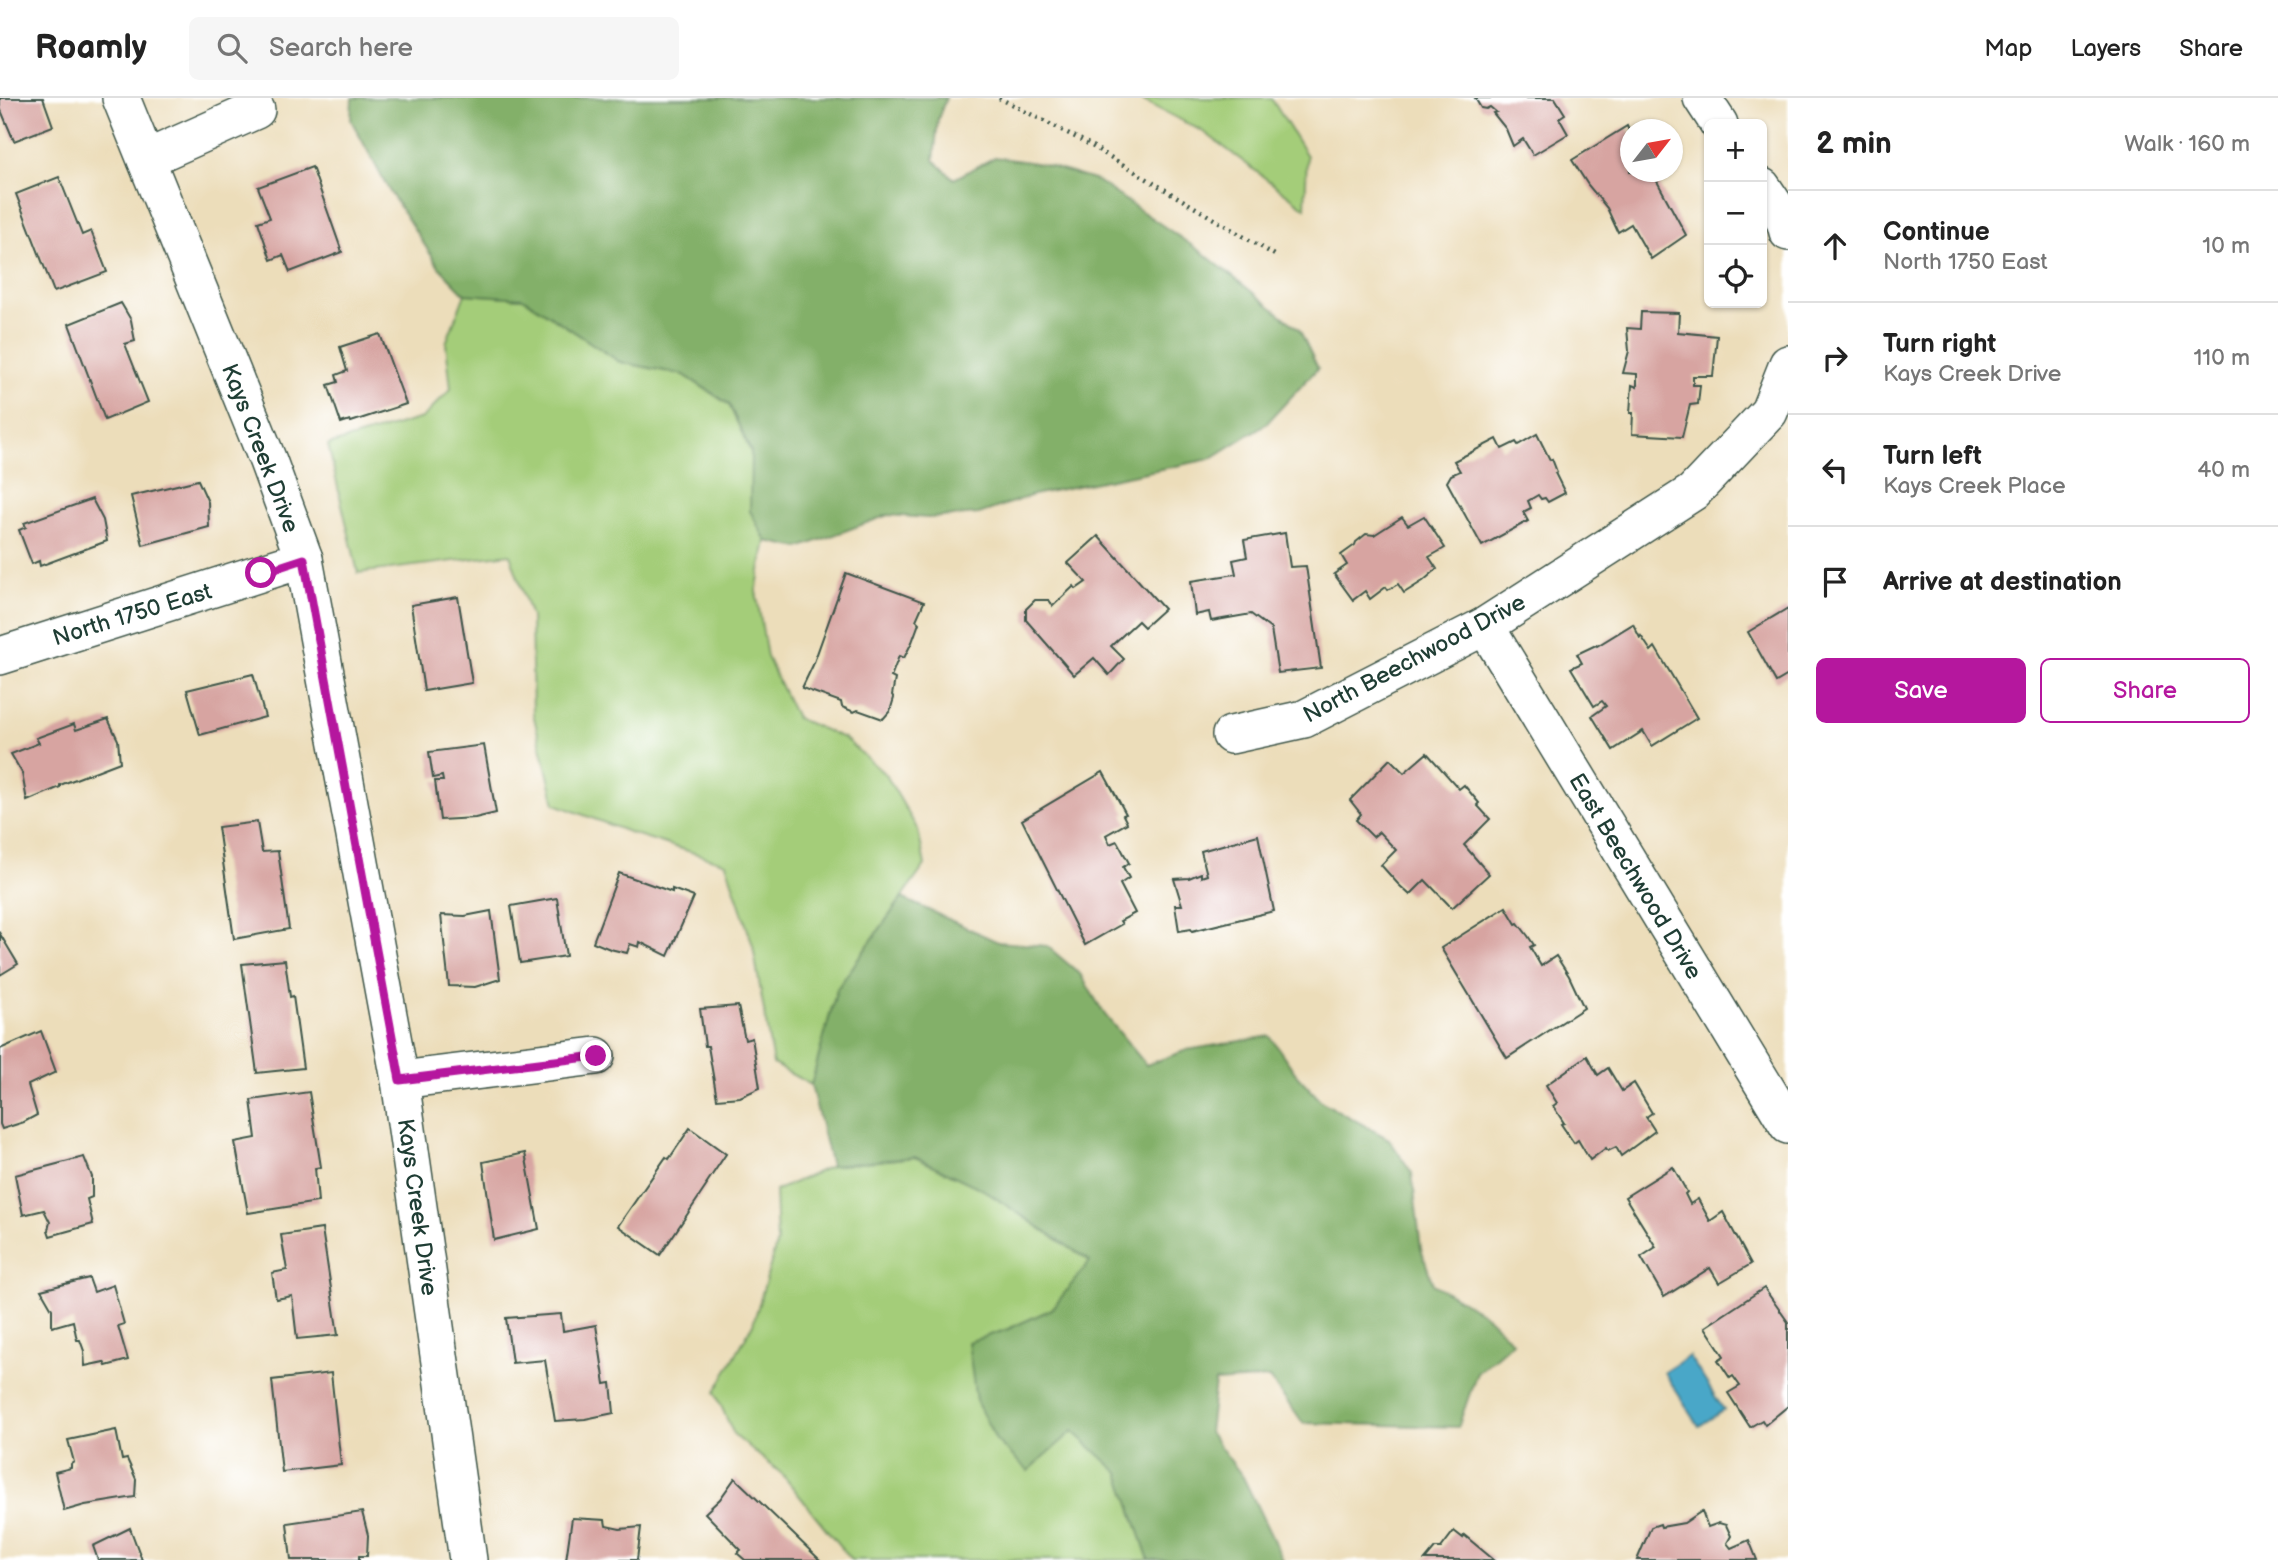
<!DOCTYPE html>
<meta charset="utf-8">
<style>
:root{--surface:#fff;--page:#f6f6f6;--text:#222;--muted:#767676;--line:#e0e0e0;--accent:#b5179e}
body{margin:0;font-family:"Balsamiq Sans",sans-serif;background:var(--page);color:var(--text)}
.controls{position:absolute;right:21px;top:21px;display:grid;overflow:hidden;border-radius:10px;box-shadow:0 2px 5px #0004}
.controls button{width:63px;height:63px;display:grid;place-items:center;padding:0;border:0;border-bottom:2px solid var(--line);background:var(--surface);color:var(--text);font:35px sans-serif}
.compass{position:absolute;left:1620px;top:21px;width:63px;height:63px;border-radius:50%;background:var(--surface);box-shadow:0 2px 5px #0004;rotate:59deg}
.stop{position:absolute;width:21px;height:21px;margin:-16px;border:5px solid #b5179e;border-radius:50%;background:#fff}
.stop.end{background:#b5179e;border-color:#fff;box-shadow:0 2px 7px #0008}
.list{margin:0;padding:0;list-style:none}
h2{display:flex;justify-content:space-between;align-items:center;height:91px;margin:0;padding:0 28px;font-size:30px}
h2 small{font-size:23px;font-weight:400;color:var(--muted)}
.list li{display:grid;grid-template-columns:46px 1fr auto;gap:21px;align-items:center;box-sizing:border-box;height:112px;padding:0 28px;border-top:2px solid var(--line)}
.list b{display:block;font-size:26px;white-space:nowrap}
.list p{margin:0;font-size:23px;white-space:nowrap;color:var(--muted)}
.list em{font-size:23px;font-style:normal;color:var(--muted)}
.actions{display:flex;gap:14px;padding:21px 28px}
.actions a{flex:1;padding:16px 0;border:2px solid var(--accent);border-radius:10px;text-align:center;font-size:24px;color:var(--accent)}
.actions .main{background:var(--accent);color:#fff}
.icon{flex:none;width:38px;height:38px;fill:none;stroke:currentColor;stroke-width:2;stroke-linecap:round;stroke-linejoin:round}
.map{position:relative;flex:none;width:1788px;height:1462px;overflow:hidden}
header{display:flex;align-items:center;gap:42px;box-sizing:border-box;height:98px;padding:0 35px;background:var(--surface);border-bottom:2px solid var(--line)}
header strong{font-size:33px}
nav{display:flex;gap:38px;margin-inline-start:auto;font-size:24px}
.search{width:490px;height:63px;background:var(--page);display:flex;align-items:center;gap:18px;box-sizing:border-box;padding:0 24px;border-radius:10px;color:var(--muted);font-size:26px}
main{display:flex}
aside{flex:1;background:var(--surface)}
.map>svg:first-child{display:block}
.green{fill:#a4cd79;stroke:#628556;stroke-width:2}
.forest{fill:#83b069;stroke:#51764e;stroke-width:2}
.water{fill:#49a7c8;stroke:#34727e;stroke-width:2}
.building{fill:#d7a4a1}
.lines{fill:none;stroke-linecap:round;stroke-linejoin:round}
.minor-casing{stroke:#3e5548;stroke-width:40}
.path{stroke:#3e5548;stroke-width:4.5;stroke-dasharray:2 5;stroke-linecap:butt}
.minor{stroke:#fff;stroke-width:37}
.route{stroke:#b5179e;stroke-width:9}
.labels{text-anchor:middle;stroke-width:5;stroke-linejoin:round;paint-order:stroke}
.street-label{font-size:23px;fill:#1f3d34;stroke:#fff}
</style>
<header>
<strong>Roamly</strong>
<div class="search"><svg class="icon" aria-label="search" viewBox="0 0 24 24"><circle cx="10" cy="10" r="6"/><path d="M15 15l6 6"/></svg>Search here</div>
<nav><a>Map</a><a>Layers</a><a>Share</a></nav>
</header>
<main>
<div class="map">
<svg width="1788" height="1462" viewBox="0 0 1788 1462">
<rect width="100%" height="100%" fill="#fff"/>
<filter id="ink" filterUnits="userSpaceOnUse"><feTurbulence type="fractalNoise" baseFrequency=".0143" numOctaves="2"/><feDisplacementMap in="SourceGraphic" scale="14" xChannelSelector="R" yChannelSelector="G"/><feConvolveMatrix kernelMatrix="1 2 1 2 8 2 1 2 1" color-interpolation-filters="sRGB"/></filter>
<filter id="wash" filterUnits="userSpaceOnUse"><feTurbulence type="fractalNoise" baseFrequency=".00686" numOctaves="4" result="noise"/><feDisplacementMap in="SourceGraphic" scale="28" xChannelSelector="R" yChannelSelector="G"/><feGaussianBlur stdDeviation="1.57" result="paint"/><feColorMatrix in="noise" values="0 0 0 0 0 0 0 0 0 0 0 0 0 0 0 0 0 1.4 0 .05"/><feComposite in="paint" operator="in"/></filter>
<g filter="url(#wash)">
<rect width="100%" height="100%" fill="#ecddba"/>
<!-- green -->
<g class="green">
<polygon points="1138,0 1271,0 1307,58 1305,110 1204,34"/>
<polygon points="465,196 523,200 620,264 684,277 729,307 751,354 751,413 766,443 756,493 767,559 796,620 844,640 886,677 918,732 925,767 837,891 811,987 773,966 753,848 726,765 631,735 555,706 533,615 531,519 510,456 358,475 328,347 422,320 451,291 446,245"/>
<polygon points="915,1059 982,1091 1091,1164 1052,1211 1006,1232 968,1244 1028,1373 1073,1332 1119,1375 1149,1462 851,1462 782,1376 734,1337 715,1294 753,1226 777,1144 775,1093 831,1068"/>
</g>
<!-- forest -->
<g class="forest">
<polygon points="352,0 946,0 938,21 934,62 954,81 995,59 1042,66 1097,83 1203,155 1299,231 1318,270 1267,325 1210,361 1033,397 979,416 928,420 888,417 799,450 766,443 750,413 751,354 729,306 684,277 620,264 523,200 465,196 439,169 390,94 351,22"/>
<polygon points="902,800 998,844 1047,848 1080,876 1105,917 1146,967 1187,952 1270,938 1296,976 1322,1004 1389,1041 1412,1075 1421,1151 1433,1186 1483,1215 1513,1244 1477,1275 1458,1329 1303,1325 1269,1280 1215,1284 1209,1334 1243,1379 1283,1462 1149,1462 1119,1375 1073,1333 1028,1373 996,1342 976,1303 968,1244 1006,1232 1052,1211 1090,1163 982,1091 915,1059 831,1068 811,987 837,891"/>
</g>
<!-- water -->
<polygon class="water" points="1689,1258 1724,1312 1699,1328 1664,1274"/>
<g id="blocks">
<!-- building -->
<g class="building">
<polygon points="0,0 43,0 53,28 14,43 0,10"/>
<polygon points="1475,0 1555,0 1565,16 1559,20 1568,36 1533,57 1523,41 1513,48 1506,31 1493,15 1496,14 1490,9 1486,11 1481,10"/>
<polygon points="1627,28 1630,35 1630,74 1652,74 1686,137 1651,161 1631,126 1618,134 1607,110 1588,87 1572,62"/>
<polygon points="312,69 342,154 290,174 283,157 271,162 258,124 270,120 258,89"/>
<polygon points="59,79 82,137 91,133 107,174 54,194 16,96"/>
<polygon points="121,205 131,222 135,243 125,246 148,304 105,322 69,226"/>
<polygon points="1641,214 1679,215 1678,234 1717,238 1713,278 1693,278 1693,287 1700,287 1698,306 1690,307 1682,339 1632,336 1633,315 1630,315 1632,287 1637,289 1637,276 1623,275 1629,253 1627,230 1640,231"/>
<polygon points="380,236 406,306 351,324 350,322 341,325 328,287 338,284 336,277 347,273 340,249"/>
<polygon points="1537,336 1550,362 1552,361 1557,374 1555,375 1565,395 1548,404 1545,400 1541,401 1538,397 1528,403 1531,410 1523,414 1528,423 1482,448 1447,384 1451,377 1460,373 1454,363 1497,341 1502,351 1516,344 1518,347"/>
<polygon points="198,382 208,404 209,429 143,447 131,398"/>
<polygon points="92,401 103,422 107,443 40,468 39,463 32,466 19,432 26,429 24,425"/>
<polygon points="1424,418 1445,450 1429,459 1437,471 1423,483 1404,495 1398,486 1388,492 1386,489 1370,501 1365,493 1353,502 1334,476 1347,467 1341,457 1355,447 1356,444 1366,436 1374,437 1402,419 1408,427"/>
<polygon points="1285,435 1290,469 1306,468 1321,570 1278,575 1271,531 1251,516 1211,523 1209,514 1195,517 1191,483 1236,476 1233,462 1247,459 1244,442"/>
<polygon points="1098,438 1164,511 1144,529 1138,523 1111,548 1124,561 1109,577 1094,560 1074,577 1026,522 1026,511 1035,502 1049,502 1053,508 1074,488 1076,491 1086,484 1068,465"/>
<polygon points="846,475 924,504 916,522 919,525 912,544 904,560 899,558 891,579 895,581 892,597 894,600 890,613 883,621 858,612 854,614 842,609 841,604 802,590 813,567"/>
<polygon points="458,499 472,585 424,593 411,507"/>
<polygon points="1788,510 1788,577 1776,584 1748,534"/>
<polygon points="1633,526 1640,540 1641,538 1651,553 1655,549 1697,620 1652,648 1643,633 1613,652 1592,618 1606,608 1602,603 1594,608 1571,570 1582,565 1577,556 1596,547 1597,548"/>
<polygon points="253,576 265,619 200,637 187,592"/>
<polygon points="108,621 118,642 120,664 60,687 60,689 27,703 22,675 11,656 39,645 36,640 74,626 76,632"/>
<polygon points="484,647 496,715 475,720 440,722 435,683 443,683 442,678 433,680 429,654"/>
<polygon points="1427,655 1459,691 1464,687 1479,705 1477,707 1490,721 1464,747 1489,776 1452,810 1425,782 1410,797 1398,786 1381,767 1396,752 1379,734 1373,739 1356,722 1361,716 1350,702 1390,661 1404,675"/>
<polygon points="1103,674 1126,716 1123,717 1127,725 1106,737 1110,746 1117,743 1129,765 1123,769 1129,780 1120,786 1135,815 1120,823 1122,826 1085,847 1022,722"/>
<polygon points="257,724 262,754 278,753 289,831 234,841 218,729"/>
<polygon points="1258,737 1274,813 1192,833 1191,831 1179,833 1175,807 1182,807 1174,781 1189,780 1201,775 1201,779 1207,777 1201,753"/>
<polygon points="619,775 672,794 672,791 694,799 668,858 640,844 639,849 630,846 627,855 610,851 593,844"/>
<polygon points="557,800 566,858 520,865 511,808"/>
<polygon points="1506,809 1516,826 1518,825 1528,838 1534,847 1530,849 1541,868 1556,858 1569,878 1584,910 1507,960 1441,850"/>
<polygon points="491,813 500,881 475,889 449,888 441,817 465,818"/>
<polygon points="0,836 18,866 0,877"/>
<polygon points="285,862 290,899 293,898 303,970 257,975 242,866"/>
<polygon points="738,908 745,942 752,940 760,990 740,999 717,1001 708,948 705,948 700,911"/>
<polygon points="41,933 56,974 28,987 37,1017 24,1024 2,1031 0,1026 0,951"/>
<polygon points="1587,958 1598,977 1608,970 1622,993 1634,985 1652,1015 1646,1019 1655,1033 1621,1058 1616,1049 1608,1053 1606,1050 1590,1062 1578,1042 1574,1045 1561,1026 1564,1025 1553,1008 1557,1005 1546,987"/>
<polygon points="309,994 321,1069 315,1070 318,1104 248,1115 235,1044 256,1040 251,1002"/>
<polygon points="690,1030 726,1056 706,1086 707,1087 660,1157 618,1128 666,1059 669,1061"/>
<polygon points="525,1055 539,1131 494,1142 483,1064"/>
<polygon points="84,1059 92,1079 92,1099 87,1101 93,1126 50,1138 48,1132 50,1124 44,1112 23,1117 15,1077"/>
<polygon points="1673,1069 1687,1094 1685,1096 1690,1106 1698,1101 1710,1123 1723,1114 1751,1166 1719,1185 1710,1170 1664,1199 1641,1159 1656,1149 1625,1099"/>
<polygon points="322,1131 338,1237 297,1241 292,1198 276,1201 272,1175 287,1172 281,1137"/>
<polygon points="89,1180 94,1194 113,1187 124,1226 118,1228 128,1262 106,1268 104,1264 85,1268 84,1253 80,1242 77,1242 73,1223 52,1229 52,1211 41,1192"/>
<polygon points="1764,1190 1788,1224 1788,1308 1765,1327 1762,1322 1750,1329 1728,1295 1740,1288 1733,1278 1730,1280 1718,1262 1724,1258 1705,1229"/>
<polygon points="561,1216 563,1233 596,1227 605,1286 611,1285 614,1315 585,1321 555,1323 545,1262 512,1265 506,1220"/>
<polygon points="331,1275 341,1367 282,1374 272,1282"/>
<polygon points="116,1332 122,1362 127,1361 136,1381 135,1399 85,1407 64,1413 55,1374 71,1370 71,1366 74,1364 68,1342"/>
<polygon points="735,1380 820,1462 745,1462 737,1455 741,1452 705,1415 720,1401"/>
<polygon points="1702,1413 1708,1429 1719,1425 1726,1427 1731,1438 1727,1445 1731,1450 1749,1442 1757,1462 1637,1462 1651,1429 1660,1426 1661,1429 1684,1425"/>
<polygon points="362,1414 368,1437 367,1458 359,1458 359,1462 291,1462 287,1425"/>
<polygon points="572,1420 605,1422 606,1428 620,1431 641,1429 637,1462 566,1462"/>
<polygon points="130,1430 142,1462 98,1462 93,1448"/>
<polygon points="1454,1433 1463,1440 1464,1437 1494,1462 1425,1462 1435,1450 1441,1450"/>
</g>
</g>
</g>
<g filter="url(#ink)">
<use href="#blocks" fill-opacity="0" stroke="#3e5548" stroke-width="2"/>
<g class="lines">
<defs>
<g id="minor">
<polyline points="121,0 268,363 304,461 400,982 468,1462"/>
<polyline points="1702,0 1719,26"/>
<polyline points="146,61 256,12"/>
<polyline points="1762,89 1785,123 1788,134"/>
<polyline points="1485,528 1788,1027"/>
<polyline points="0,558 304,461"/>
<polyline points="1231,637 1304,621 1485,528 1693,394 1769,314 1788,266"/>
<polyline points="400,982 596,958"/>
</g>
</defs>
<!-- minor casing -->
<use href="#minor" class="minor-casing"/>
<!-- path -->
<polyline class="path" points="999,0 1085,44 1278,159"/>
<!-- minor -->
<use href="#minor" class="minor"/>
</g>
</g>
<g class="lines" filter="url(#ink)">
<!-- route -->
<polyline class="route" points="261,475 304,461 400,982 596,958"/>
</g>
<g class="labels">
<!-- street labels -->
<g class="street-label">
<text transform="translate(261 350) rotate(69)" y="8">Kays Creek Drive</text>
<text transform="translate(132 516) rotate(-17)" y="8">North 1750 East</text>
<text transform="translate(1414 560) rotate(-28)" y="8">North Beechwood Drive</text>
<text transform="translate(1636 778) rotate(59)" y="8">East Beechwood Drive</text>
<text transform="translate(418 1109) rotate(82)" y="8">Kays Creek Drive</text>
</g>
</g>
</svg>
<div class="controls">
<button>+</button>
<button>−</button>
<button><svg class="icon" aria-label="locate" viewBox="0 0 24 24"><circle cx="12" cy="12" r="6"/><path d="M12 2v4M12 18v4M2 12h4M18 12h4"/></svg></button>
</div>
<svg class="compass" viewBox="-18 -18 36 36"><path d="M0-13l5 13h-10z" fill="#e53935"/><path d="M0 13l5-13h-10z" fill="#767676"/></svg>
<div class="stop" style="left:261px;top:475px"></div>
<div class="stop end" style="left:596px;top:958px"></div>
</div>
<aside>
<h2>2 min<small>Walk · 160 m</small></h2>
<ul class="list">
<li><svg class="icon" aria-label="ahead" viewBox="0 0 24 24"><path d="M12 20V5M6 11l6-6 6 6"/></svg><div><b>Continue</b><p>North 1750 East</p></div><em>10 m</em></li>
<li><svg class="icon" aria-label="right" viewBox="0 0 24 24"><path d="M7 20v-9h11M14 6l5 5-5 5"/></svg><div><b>Turn right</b><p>Kays Creek Drive</p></div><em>110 m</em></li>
<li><svg class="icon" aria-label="left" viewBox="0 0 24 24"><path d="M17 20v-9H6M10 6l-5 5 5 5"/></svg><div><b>Turn left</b><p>Kays Creek Place</p></div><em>40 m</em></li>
<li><svg class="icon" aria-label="arrive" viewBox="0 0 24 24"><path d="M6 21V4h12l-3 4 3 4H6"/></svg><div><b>Arrive at destination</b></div></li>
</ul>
<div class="actions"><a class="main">Save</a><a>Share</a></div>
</aside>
</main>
